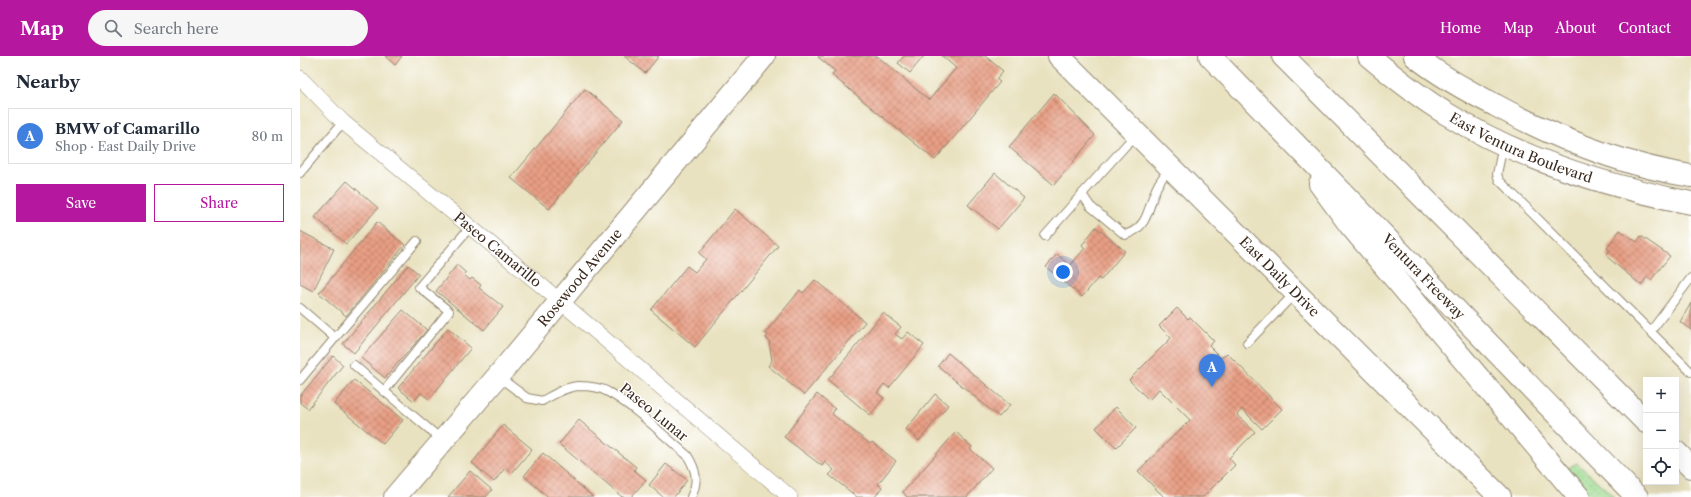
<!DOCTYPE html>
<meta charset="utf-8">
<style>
:root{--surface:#fff;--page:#f6f6f7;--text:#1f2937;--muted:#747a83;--line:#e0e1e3;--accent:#b5179e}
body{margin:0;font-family:"Libre Caslon Text",serif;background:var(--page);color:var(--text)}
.controls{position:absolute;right:12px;bottom:12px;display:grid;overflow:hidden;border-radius:0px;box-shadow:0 4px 16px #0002}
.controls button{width:36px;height:36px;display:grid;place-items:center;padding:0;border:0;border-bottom:1px solid var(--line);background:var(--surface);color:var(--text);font:20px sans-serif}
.you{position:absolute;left:763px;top:216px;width:14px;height:14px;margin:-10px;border:3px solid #fff;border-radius:50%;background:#1a73e8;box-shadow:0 0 0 6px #1a73e833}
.badge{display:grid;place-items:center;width:26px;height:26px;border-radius:50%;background:var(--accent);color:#fff;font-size:13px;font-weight:700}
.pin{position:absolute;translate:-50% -33px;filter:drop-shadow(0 1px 2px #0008)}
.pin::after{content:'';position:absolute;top:21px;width:14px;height:12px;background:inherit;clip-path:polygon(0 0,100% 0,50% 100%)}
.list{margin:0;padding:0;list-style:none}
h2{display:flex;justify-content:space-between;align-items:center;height:52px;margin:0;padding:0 16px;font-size:17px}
h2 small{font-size:13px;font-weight:400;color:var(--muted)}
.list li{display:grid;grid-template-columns:26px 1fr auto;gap:12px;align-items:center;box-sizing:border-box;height:56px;margin:0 8px 8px;padding:0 8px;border:1px solid var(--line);border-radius:0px}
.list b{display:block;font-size:15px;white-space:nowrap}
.list p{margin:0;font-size:13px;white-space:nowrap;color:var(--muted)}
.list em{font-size:13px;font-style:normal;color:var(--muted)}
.actions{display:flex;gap:8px;padding:12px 16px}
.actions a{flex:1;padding:9px 0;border:1px solid var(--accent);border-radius:0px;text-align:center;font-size:14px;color:var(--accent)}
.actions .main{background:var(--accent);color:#fff}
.icon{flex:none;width:22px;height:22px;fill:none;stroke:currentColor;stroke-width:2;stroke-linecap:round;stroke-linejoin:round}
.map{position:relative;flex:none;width:1391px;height:441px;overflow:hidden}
header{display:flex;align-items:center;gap:24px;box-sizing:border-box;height:56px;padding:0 20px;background:var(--accent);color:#fff}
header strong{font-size:19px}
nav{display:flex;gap:22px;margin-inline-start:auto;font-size:14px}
.search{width:280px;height:36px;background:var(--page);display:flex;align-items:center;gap:10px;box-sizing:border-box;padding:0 14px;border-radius:22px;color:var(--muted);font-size:15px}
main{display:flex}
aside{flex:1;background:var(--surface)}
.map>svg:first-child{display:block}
.grass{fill:url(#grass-dots);stroke:#6c8256}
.building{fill:url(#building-cross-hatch)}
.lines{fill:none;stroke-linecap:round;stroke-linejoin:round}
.service-casing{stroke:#92866f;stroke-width:10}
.minor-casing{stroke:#92866f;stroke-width:16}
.secondary-casing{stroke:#92866f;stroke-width:24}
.motorway-casing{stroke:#92866f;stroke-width:24}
.service{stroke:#fff;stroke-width:8}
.minor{stroke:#fff;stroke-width:15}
.secondary{stroke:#fff;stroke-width:22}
.motorway{stroke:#fff;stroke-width:22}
.labels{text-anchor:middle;stroke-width:3;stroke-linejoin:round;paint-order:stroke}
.street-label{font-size:14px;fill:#3b2a1e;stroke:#fff}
</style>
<header>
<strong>Map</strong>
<div class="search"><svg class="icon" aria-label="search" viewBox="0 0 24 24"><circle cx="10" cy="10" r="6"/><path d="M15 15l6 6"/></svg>Search here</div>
<nav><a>Home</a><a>Map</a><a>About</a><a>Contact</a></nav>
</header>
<main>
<aside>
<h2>Nearby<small></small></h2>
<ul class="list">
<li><span class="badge" style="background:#3f7fe0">A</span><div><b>BMW of Camarillo</b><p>Shop · East Daily Drive</p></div><em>80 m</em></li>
</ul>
<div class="actions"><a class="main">Save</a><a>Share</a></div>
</aside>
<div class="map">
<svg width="1391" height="441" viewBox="0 0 1391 441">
<defs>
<pattern id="grass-dots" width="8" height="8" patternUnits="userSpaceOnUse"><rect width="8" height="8" fill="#9dda8f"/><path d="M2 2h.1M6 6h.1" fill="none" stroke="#88bb7b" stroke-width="1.8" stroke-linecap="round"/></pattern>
<pattern id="building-cross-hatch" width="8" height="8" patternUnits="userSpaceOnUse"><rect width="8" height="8" fill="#e89f85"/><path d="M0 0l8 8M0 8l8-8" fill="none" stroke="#bd826c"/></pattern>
</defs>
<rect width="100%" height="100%" fill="#fff"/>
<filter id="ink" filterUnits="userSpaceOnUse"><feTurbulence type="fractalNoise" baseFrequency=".025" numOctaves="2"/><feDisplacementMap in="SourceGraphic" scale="8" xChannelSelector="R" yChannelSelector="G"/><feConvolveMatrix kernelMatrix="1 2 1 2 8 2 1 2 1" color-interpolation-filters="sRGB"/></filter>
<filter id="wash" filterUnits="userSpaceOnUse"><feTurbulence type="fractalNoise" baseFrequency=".012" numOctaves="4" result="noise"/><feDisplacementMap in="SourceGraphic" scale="16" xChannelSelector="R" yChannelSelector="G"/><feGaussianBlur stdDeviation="0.9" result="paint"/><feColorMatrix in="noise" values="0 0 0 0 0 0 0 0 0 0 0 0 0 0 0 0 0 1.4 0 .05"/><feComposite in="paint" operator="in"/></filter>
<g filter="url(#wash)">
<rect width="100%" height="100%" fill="#e9e2c0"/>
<!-- grass -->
<polygon class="grass" points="1277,407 1310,437 1314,441 1287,441 1266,413"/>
<g id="blocks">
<!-- building -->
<g class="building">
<polygon points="85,0 102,0 95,9"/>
<polygon points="324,0 359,0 345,17"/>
<polygon points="519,0 577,0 629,44 656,12 642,0 685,0 703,15 696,23 700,26 635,104 532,19 535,15 518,1"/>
<polygon points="604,0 624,0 610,17 598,7"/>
<polygon points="285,33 323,64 249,153 211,122"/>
<polygon points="754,37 795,79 754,129 709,91"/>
<polygon points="695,117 724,142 698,173 668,149"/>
<polygon points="47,125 78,152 46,188 15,161"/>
<polygon points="435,153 478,190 395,291 351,254 387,210 395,216 406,203 399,197"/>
<polygon points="77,166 105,189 46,260 19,237"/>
<polygon points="796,171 825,195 801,224 798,222 782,241 746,211 757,198 770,210 785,192 782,189"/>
<polygon points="1320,174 1337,186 1341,180 1370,200 1351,224 1347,221 1341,229 1306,200 1310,194 1307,192"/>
<polygon points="0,175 34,193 13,235 0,228"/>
<polygon points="108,209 119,218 54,297 43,288"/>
<polygon points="157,209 166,217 164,219 170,224 172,222 181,229 179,232 203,251 184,274 136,235"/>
<polygon points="515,224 565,266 504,339 468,310 472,305 469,285 466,282 468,279 465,277 500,234 503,237"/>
<polygon points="1391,247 1391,274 1380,266"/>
<polygon points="877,252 888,263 890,261 914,285 909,290 921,302 927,297 982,353 962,373 942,353 937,359 955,376 929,402 935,409 903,441 864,441 838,415 890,364 859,333 849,344 829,324 871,282 859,270"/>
<polygon points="103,254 127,274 85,322 61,302"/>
<polygon points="583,257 601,271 595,278 602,283 608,276 624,289 589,332 584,328 577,337 584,342 570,359 528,324"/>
<polygon points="148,272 171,292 129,343 121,337 114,345 98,332"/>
<polygon points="648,297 710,349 699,361 638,310"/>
<polygon points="33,300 43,309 8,353 0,347 0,340"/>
<polygon points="54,324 103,364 83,388 34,348"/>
<polygon points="517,338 535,353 532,358 570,388 572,386 596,405 578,428 582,431 575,441 557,441 529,419 534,414 525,406 522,410 484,381"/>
<polygon points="635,338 648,349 619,385 606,373"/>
<polygon points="816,351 836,372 816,392 796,372"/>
<polygon points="279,364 336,411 334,414 346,424 331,441 322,441 259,388"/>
<polygon points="203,369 232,393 212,417 205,412 194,426 172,407"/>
<polygon points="656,376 672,391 670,393 692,412 667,441 607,441 603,436"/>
<polygon points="243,397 293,441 248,441 224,420"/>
<polygon points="366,408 387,424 374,441 363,441 349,429"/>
<polygon points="170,415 192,434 186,441 148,441"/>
</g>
</g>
</g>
<g filter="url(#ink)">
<use href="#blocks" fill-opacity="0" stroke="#92866f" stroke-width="1"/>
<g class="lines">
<defs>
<g id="service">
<path d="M836 78 782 138 790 150 825 179C852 170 847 147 859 127 862 122 866 117 870 112"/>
<polyline points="1203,89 1197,118 1199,124 1391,316"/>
<polyline points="0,117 43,66"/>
<polyline points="745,180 782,138"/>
<polyline points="0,252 35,282 117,185"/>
<polyline points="1351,275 1391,222"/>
<polyline points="947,287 995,237"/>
<polyline points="54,309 84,335"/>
<path d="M199 321 227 342 242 345C253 339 265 331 278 330 288 330 300 331 308 336 333 349 364 380 387 399 396 413 399 425 391 441"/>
<polyline points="0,324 35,282"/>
<polyline points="142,384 84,335 149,255 119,231 170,171"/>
</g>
<g id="minor">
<path id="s1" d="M0 22 43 66 260 245 490 441"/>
</g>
<g id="secondary">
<path id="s2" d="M759 0 1200 441"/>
<path id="s3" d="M1069 0C1094 21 1119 41 1147 58 1221 104 1306 130 1391 147"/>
<path d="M1115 0C1139 19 1167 35 1195 49 1256 82 1322 109 1391 120"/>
<path id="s4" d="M95 441 198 320 464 0"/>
</g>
<g id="motorway">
<path id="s5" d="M910 0 1337 441"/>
<polyline points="983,0 1346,366"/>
<polyline points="1020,128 1050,169 1279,441"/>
<polyline points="1376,396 1391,411"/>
</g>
</defs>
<!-- service casing -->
<use href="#service" class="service-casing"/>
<!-- minor casing -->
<use href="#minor" class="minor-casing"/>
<!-- secondary casing -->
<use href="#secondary" class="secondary-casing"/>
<!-- motorway casing -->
<use href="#motorway" class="motorway-casing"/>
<!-- service -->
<use href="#service" class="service"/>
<!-- minor -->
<use href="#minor" class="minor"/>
<!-- secondary -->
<use href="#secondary" class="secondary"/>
<!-- motorway -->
<use href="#motorway" class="motorway"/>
</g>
</g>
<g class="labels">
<!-- street labels -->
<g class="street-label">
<text dy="5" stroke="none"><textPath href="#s3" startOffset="179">East Ventura Boulevard</textPath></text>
<text dy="5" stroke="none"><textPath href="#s1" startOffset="262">Paseo Camarillo</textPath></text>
<text dy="5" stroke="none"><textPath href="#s2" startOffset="312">East Daily Drive</textPath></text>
<text dy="5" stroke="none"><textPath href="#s5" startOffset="307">Ventura Freeway</textPath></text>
<text dy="5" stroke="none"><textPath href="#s4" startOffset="287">Rosewood Avenue</textPath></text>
<text transform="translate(354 356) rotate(39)" y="5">Paseo Lunar</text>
</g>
</g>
</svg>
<div class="controls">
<button>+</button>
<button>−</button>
<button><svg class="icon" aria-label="locate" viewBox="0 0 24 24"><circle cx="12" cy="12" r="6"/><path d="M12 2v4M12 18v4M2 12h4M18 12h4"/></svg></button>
</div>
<div class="you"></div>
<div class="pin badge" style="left:912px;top:331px;background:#3f7fe0">A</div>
</div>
</main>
